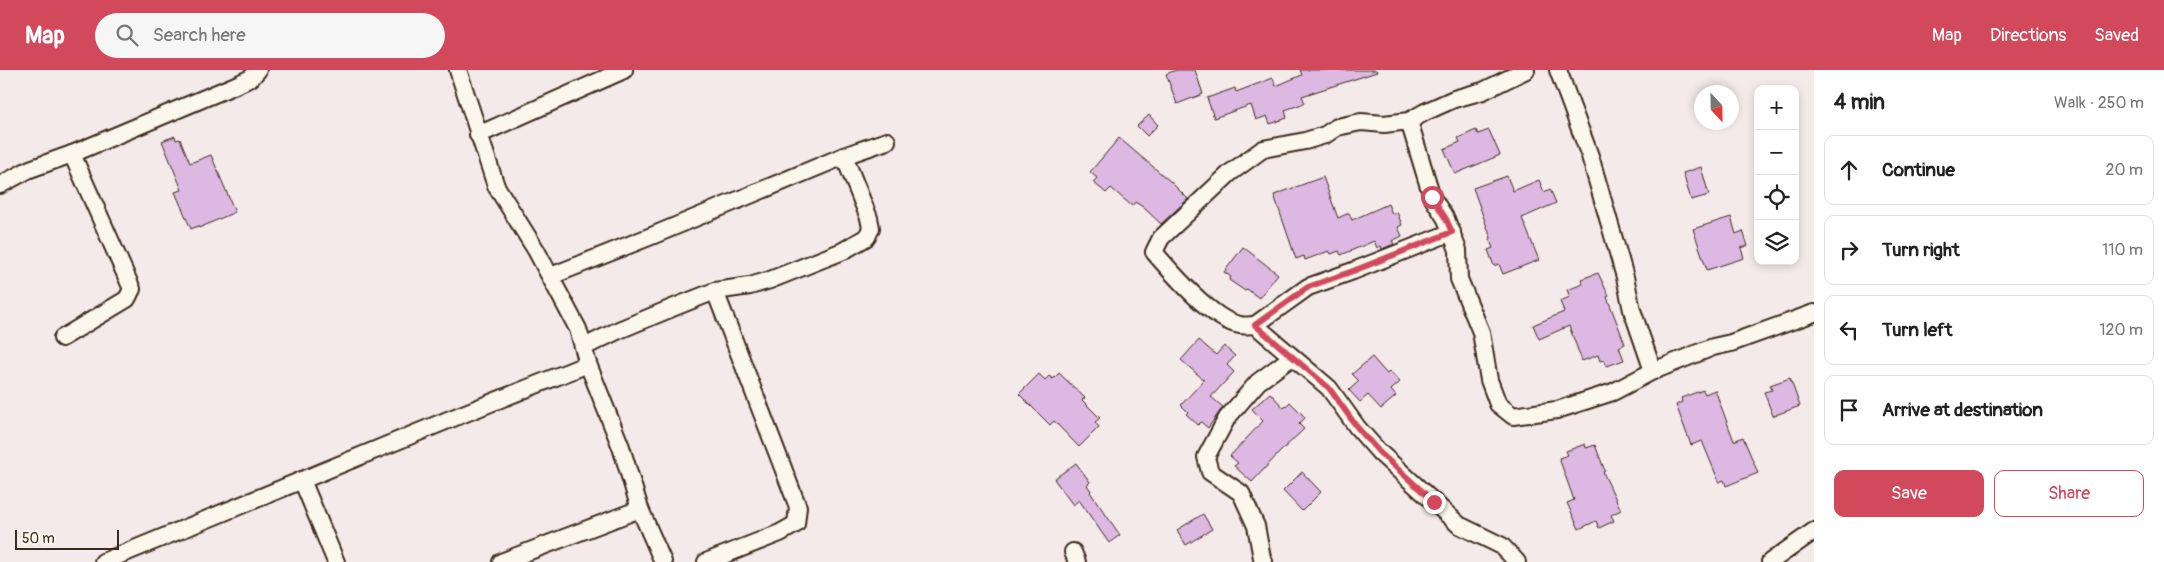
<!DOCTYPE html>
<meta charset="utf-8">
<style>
:root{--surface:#fff;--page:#f6f6f6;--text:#222;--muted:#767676;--line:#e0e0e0;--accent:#d1495b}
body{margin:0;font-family:Pangolin,sans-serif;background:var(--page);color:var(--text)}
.controls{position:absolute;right:15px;top:15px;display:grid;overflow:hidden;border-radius:10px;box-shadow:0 2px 8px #0003}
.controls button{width:45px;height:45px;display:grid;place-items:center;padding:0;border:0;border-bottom:1px solid var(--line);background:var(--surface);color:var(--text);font:25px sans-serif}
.compass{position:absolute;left:1694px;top:15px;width:45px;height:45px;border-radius:50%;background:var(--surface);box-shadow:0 2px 8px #0003;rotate:158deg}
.scale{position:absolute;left:15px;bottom:12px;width:104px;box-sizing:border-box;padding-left:5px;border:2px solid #3b2a1e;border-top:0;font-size:14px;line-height:18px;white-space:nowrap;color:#3b2a1e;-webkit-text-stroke:4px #fbf7ec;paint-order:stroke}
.stop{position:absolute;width:15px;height:15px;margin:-11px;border:4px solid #d1495b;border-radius:50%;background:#fff}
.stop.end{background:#d1495b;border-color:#fff;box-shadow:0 1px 5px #0008}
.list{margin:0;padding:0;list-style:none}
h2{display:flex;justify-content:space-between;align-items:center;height:65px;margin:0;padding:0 20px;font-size:21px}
h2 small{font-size:16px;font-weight:400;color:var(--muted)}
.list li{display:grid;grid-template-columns:32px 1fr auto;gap:15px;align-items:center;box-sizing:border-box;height:70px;margin:0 10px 10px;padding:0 10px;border:1px solid var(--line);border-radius:10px}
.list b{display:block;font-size:19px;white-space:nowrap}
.list em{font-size:16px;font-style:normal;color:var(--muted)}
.actions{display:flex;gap:10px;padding:15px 20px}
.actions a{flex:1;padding:11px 0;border:1px solid var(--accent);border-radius:10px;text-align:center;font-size:18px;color:var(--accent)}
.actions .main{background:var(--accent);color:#fff}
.icon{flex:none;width:28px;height:28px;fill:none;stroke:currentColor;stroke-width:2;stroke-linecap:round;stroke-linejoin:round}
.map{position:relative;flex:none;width:1814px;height:492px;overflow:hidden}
header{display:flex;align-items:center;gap:30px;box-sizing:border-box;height:70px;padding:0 25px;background:var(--accent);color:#fff}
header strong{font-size:24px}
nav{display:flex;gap:28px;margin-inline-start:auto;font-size:18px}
.search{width:350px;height:45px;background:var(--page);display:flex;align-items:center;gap:12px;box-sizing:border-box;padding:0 18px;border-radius:28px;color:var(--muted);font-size:19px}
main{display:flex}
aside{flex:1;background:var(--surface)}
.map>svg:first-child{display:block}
.building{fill:#dcb8e2;stroke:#3b2a1e}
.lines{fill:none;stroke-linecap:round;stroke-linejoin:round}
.minor-casing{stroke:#3b2a1e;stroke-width:20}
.minor{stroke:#fbf7ec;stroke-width:16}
.route{stroke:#d1495b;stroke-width:6}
</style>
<header>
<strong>Map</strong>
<div class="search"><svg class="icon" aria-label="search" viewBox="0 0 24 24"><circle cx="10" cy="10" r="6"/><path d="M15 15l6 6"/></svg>Search here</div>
<nav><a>Map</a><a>Directions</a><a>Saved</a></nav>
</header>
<main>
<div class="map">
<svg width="1814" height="492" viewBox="0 0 1814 492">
<rect width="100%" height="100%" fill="#f5eaea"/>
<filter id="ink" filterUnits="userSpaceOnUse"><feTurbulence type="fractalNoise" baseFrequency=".02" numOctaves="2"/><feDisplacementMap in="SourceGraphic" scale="10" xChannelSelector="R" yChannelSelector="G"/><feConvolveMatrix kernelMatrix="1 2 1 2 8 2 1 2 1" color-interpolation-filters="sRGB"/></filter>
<g filter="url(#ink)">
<!-- building -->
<g class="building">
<polygon points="1176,0 1195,0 1203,24 1177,34 1166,4"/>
<polygon points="1300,0 1376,0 1377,2 1302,26 1305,33 1285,40 1287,48 1270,54 1267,46 1256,50 1251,35 1214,48 1207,28 1235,18 1236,22 1273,8 1276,16 1302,5"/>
<polygon points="1149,45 1158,55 1147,66 1137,56"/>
<polygon points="1476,60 1478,64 1489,60 1500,85 1455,104 1444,79 1460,72 1458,68"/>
<polygon points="175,66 176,70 180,69 190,93 211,85 235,142 199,158 198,156 191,159 175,122 182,120 162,71"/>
<polygon points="1119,68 1171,112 1188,129 1161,154 1143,137 1135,132 1132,136 1111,118 1106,123 1093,112 1097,108 1090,102"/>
<polygon points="1701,97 1709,125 1691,130 1683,103"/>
<polygon points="1507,106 1513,121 1539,110 1544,122 1550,119 1556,133 1522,148 1539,190 1503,204 1499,194 1494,196 1488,180 1493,178 1489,169 1491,168 1473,118"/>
<polygon points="1323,107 1338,148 1349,143 1352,150 1388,134 1392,144 1397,142 1402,155 1398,157 1402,166 1392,171 1394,174 1382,179 1381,176 1377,178 1374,171 1341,185 1339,181 1331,184 1329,181 1305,190 1304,186 1296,189 1274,125"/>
<polygon points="1731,147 1736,164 1743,161 1748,176 1741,178 1744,188 1707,200 1693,159"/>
<polygon points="1243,177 1278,204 1259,228 1247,219 1245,221 1229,210 1231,207 1224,202"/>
<polygon points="1598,203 1609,226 1607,227 1625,274 1619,277 1624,290 1607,296 1604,290 1600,291 1598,285 1582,291 1569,256 1539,269 1533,255 1564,242 1560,231 1570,227 1567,220 1583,214 1581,209"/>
<polygon points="1199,270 1216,285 1224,276 1235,286 1227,295 1234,302 1211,327 1223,337 1208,358 1201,352 1198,355 1186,344 1188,342 1181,335 1204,310 1181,290"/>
<polygon points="1372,287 1387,304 1390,301 1400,312 1391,320 1396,326 1381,339 1368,325 1360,332 1349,320 1359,311 1352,304"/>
<polygon points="1059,303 1085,328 1082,330 1100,348 1095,352 1099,357 1079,377 1054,351 1050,355 1019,324 1039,304 1045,310 1049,306 1053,309"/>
<polygon points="1790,308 1800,336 1773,346 1764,322 1772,320 1770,315"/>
<polygon points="1703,320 1705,324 1715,320 1734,371 1743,367 1758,403 1726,416 1724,410 1719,412 1702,371 1691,375 1676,335 1682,332 1681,328"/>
<polygon points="1270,323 1284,338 1290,332 1302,344 1305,348 1299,354 1304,359 1280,382 1252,412 1234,396 1238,393 1230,386 1263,351 1252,339"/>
<polygon points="1585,374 1586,378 1595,375 1605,401 1603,402 1621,440 1611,445 1614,451 1599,458 1596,451 1579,459 1567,433 1574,430 1559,388 1568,385 1566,381"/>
<polygon points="1076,393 1090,412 1087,415 1091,421 1090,422 1120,465 1109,473 1079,430 1073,435 1054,409"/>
<polygon points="1302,402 1321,422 1302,441 1283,421"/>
<polygon points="1203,444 1212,459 1186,475 1177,460"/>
</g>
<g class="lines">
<defs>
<g id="minor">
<polyline points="458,0 496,116 536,180 578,259 588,294 621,377 640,439 663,492"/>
<polyline points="1558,0 1590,86 1625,207 1632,240 1653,301 1713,277 1731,273 1814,243"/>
<polyline points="1409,51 1432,127 1446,149 1458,180 1459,209 1481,262 1489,310 1498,334 1513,346 1557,340 1613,322 1653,301"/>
<polyline points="478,65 624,0"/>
<polyline points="0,115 30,99 72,84 238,14 251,8 258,0"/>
<polyline points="551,206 654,165 844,86 887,71"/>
<polyline points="1255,255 1308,217 1353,201 1452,162"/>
<polyline points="62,268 127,229 132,219 72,84"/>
<polyline points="584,277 619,260 677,236 715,221 750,216 770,210 843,181 867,167 871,158 869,148 844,86"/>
<polyline points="302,410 336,492"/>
<polyline points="1073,482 1077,492"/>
<polyline points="103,492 448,350 588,294"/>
<polyline points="501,492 640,439"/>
<polyline points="706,492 780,463 796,454 798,437 715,221"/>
<polyline points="1264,492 1262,488 1256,456 1241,423 1210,402 1206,387 1227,348 1258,312 1292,287"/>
<path d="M1517 492 1502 476 1459 455 1379 382 1357 357 1329 318 1255 255C1251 255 1244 256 1240 255 1213 251 1172 203 1154 182L1161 168 1230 103 1263 79 1305 71 1325 65 1337 57 1361 52 1384 54 1409 51 1425 42 1454 29 1483 21 1526 0"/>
<polyline points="1770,492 1814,461"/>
</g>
</defs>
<!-- minor casing -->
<use href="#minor" class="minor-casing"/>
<!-- minor -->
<use href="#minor" class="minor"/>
</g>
</g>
<g class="lines" filter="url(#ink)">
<!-- route -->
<polyline class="route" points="1432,127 1446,149 1452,162 1353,201 1308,217 1255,255 1329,318 1357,357 1379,382 1434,432"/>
</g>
</svg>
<div class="controls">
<button>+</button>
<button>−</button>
<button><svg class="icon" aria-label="locate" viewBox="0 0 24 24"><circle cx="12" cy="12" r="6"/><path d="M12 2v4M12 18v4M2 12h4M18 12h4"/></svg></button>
<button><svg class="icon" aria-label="layers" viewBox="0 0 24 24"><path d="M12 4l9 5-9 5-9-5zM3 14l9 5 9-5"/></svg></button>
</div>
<svg class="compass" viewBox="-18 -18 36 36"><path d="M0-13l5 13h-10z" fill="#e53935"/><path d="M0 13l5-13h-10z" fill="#767676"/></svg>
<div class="scale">50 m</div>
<div class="stop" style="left:1432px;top:127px"></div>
<div class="stop end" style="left:1434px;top:432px"></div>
</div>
<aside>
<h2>4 min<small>Walk · 250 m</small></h2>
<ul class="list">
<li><svg class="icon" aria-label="ahead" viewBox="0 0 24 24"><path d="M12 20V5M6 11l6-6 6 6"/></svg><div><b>Continue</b></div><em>20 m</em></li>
<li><svg class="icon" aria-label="right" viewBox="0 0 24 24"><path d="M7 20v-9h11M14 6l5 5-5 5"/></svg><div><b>Turn right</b></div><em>110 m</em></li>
<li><svg class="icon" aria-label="left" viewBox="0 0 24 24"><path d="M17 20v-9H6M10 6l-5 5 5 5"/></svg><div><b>Turn left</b></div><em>120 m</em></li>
<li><svg class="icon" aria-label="arrive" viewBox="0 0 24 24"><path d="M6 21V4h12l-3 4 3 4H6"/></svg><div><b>Arrive at destination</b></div></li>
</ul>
<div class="actions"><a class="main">Save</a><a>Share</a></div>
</aside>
</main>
